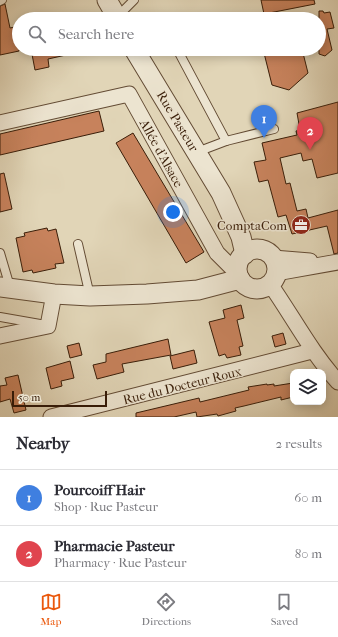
<!DOCTYPE html>
<meta charset="utf-8">
<style>
:root{--surface:#fff;--page:#f7f7f7;--text:#2b2b33;--muted:#7c7c81;--line:#e1e1e2;--accent:#ea580c}
body{margin:0;font-family:"IM FELL French Canon",serif;background:var(--page);color:var(--text)}
.controls{position:absolute;right:12px;bottom:12px;display:grid;overflow:hidden;border-radius:8px;box-shadow:0 2px 10px #0003}
.controls button{width:36px;height:36px;display:grid;place-items:center;padding:0;border:0;border-bottom:1px solid var(--line);background:var(--surface);color:var(--text);font:20px sans-serif}
.scale{position:absolute;left:12px;bottom:10px;width:95px;box-sizing:border-box;padding-left:4px;border:2px solid #391d08;border-top:0;font-size:11px;line-height:14px;white-space:nowrap;color:#391d08;-webkit-text-stroke:3px #ece4d0;paint-order:stroke}
.you{position:absolute;left:173px;top:212px;width:14px;height:14px;margin:-10px;border:3px solid #fff;border-radius:50%;background:#1a73e8;box-shadow:0 0 0 6px #1a73e833}
.badge{display:grid;place-items:center;width:26px;height:26px;border-radius:50%;background:var(--accent);color:#fff;font-size:13px;font-weight:700}
.pin{position:absolute;translate:-50% -33px;filter:drop-shadow(0 1px 2px #0008)}
.pin::after{content:'';position:absolute;top:21px;width:14px;height:12px;background:inherit;clip-path:polygon(0 0,100% 0,50% 100%)}
.list{margin:0;padding:0;list-style:none}
h2{display:flex;justify-content:space-between;align-items:center;height:52px;margin:0;padding:0 16px;font-size:17px}
h2 small{font-size:13px;font-weight:400;color:var(--muted)}
.list li{display:grid;grid-template-columns:26px 1fr auto;gap:12px;align-items:center;box-sizing:border-box;height:56px;padding:0 16px;border-top:1px solid var(--line)}
.list b{display:block;font-size:15px;white-space:nowrap}
.list p{margin:0;font-size:13px;white-space:nowrap;color:var(--muted)}
.list em{font-size:13px;font-style:normal;color:var(--muted)}
.icon{flex:none;width:22px;height:22px;fill:none;stroke:currentColor;stroke-width:2;stroke-linecap:round;stroke-linejoin:round}
.map{position:relative;flex:none;width:338px;height:417px;overflow:hidden}
.search{position:absolute;background:var(--surface);box-shadow:0 2px 10px #0003;left:12px;right:12px;top:12px;height:44px;display:flex;align-items:center;gap:10px;box-sizing:border-box;padding:0 14px;border-radius:22px;color:var(--muted);font-size:15px}
.sheet{height:164px;background:var(--surface)}
nav{display:flex;justify-content:space-around;align-items:center;box-sizing:border-box;height:56px;border-top:1px solid var(--line);background:var(--surface);font-size:11px;color:var(--muted)}
nav a{display:grid;justify-items:center;gap:2px}
nav .on{color:var(--accent)}
.map>svg:first-child{display:block}
.building{fill:#c7825c;stroke:#391d08}
.lines{fill:none;stroke-linecap:round;stroke-linejoin:round}
.service-casing{stroke:#634b34;stroke-width:10}
.minor-casing{stroke:#634b34;stroke-width:17}
.tertiary-casing{stroke:#634b34;stroke-width:21}
.service{stroke:#ece4d0;stroke-width:8}
.minor{stroke:#ece4d0;stroke-width:15}
.tertiary{stroke:#ece4d0;stroke-width:19}
.labels{text-anchor:middle;stroke-width:3;stroke-linejoin:round;paint-order:stroke}
.street-label{font-size:13px;fill:#391d08;stroke:#ece4d0}
.poi-label{font-size:13px;fill:#391d08;stroke:#ece4d0;text-anchor:end}
</style>
<div class="map">
<svg width="338" height="417" viewBox="0 0 338 417">
<rect width="100%" height="100%" fill="#e1d5b7"/>
<filter id="stains"><feTurbulence type="fractalNoise" baseFrequency=".005" numOctaves="4"/><feColorMatrix values="0 0 0 0 .2 0 0 0 0 .09 0 0 0 0 .02 0 0 0 .5 -.17"/></filter>
<radialGradient id="worn" r=".72"><stop offset=".6" stop-color="#630" stop-opacity="0"/><stop offset="1" stop-color="#630" stop-opacity=".3"/></radialGradient>
<!-- building -->
<g class="building">
<polygon points="261,0 314,0 315,4 264,14"/>
<polygon points="5,4 10,28 19,26 19,51 0,55 0,6"/>
<polygon points="319,11 323,11 324,13 330,12 334,28 327,29 332,50 325,56 319,54"/>
<polygon points="31,49 75,49 75,53 48,59 49,67 35,70"/>
<polygon points="263,49 302,49 308,73 289,90 272,85"/>
<polygon points="338,102 338,173 317,178 312,159 303,161 301,153 280,158 286,184 290,183 297,211 306,209 308,218 338,210 338,253 334,254 327,226 292,234 286,215 278,217 268,180 259,182 254,162 266,160 262,143 297,135 296,131 300,130 297,113"/>
<polygon points="99,111 104,131 0,155 0,134"/>
<polygon points="133,133 204,252 186,263 116,143"/>
<polygon points="4,173 12,209 0,212 0,174"/>
<polygon points="47,228 48,231 56,229 64,263 55,264 56,268 33,273 32,270 23,272 16,238 25,236 24,233"/>
<polygon points="241,305 244,318 237,320 243,346 239,347 241,355 227,358 225,354 219,356 209,322 225,318 223,310"/>
<polygon points="283,333 286,344 275,347 272,336"/>
<polygon points="168,339 171,355 122,364 124,372 97,379 93,365 106,362 106,354"/>
<polygon points="79,343 82,355 70,358 67,346"/>
<polygon points="194,350 197,363 173,369 170,356"/>
<polygon points="70,361 74,378 61,381 62,386 51,389 46,368"/>
<polygon points="18,375 26,410 14,413 10,399 0,402 0,386 7,385 5,378"/>
<polygon points="293,383 293,397 281,400 281,397 244,406 235,408 236,411 218,416 217,414 197,417 196,412 174,417 136,417 136,413 199,398 200,402 249,390 248,387 267,384 267,385 274,384 274,386"/>
</g>
<g class="lines">
<defs>
<g id="service">
<polyline points="0,1 2,0"/>
<polyline points="117,17 134,0"/>
<polyline points="177,49 226,141 197,152"/>
<polyline points="226,141 274,129"/>
<polyline points="78,244 90,296"/>
<polyline points="0,253 10,287"/>
<polyline points="0,317 40,324"/>
</g>
<g id="minor">
<polyline points="0,123 129,94 217,253 234,270"/>
<polyline points="273,258 310,261"/>
<polyline points="276,273 338,262"/>
<path d="M270 284C293 317 311 352 338 382"/>
<polyline points="0,336 48,326 54,294"/>
<polyline points="51,417 312,351"/>
</g>
<g id="tertiary">
<polyline points="107,0 118,19"/>
<polyline points="134,49 221,193 241,237 245,254"/>
<circle cx="257" cy="269" r="20"/>
<polyline points="0,287 54,294 90,296 147,294 198,290 240,279"/>
</g>
</defs>
<!-- service casing -->
<use href="#service" class="service-casing"/>
<!-- minor casing -->
<use href="#minor" class="minor-casing"/>
<!-- tertiary casing -->
<use href="#tertiary" class="tertiary-casing"/>
<!-- service -->
<use href="#service" class="service"/>
<!-- minor -->
<use href="#minor" class="minor"/>
<!-- tertiary -->
<use href="#tertiary" class="tertiary"/>
</g>
<!-- icons -->
<defs>
<symbol id="office-disc" viewBox="-11 -11 22 22"><circle r="9.5" fill="#8f2418" stroke="#ece4d0"/><path d="M-6-3h4V-5.5h4V-3h4V5H-6ZM-1-4.5V-3h2v-1.5ZM-6 0V1H6V0Z" fill="#fff"/></symbol>
</defs>
<g fill-rule="evenodd">
<use href="#office-disc" x="290" y="214" width="22" height="22"/>
</g>
<g class="labels">
<!-- street labels -->
<g class="street-label">
<text transform="translate(178 121) rotate(59)" y="5">Rue Pasteur</text>
<text transform="translate(162 153) rotate(61)" y="5">Allée d'Alsace</text>
<text transform="translate(182 385) rotate(-14)" y="5">Rue du Docteur Roux</text>
</g>
<!-- poi labels -->
<g class="poi-label">
<text x="287" y="230">ComptaCom</text>
</g>
</g>
<rect width="100%" height="100%" filter="url(#stains)"/>
<rect width="100%" height="100%" fill="url(#worn)"/>
</svg>
<div class="controls">
<button><svg class="icon" aria-label="layers" viewBox="0 0 24 24"><path d="M12 4l9 5-9 5-9-5zM3 14l9 5 9-5"/></svg></button>
</div>
<div class="scale">50 m</div>
<div class="you"></div>
<div class="pin badge" style="left:264px;top:138px;background:#3f7fe0">1</div>
<div class="pin badge" style="left:310px;top:150px;background:#e0444e">2</div>
<div class="search"><svg class="icon" aria-label="search" viewBox="0 0 24 24"><circle cx="10" cy="10" r="6"/><path d="M15 15l6 6"/></svg>Search here</div>
</div>
<section class="sheet">
<h2>Nearby<small>2 results</small></h2>
<ul class="list">
<li><span class="badge" style="background:#3f7fe0">1</span><div><b>Pourcoiff Hair</b><p>Shop · Rue Pasteur</p></div><em>60 m</em></li>
<li><span class="badge" style="background:#e0444e">2</span><div><b>Pharmacie Pasteur</b><p>Pharmacy · Rue Pasteur</p></div><em>80 m</em></li>
</ul>
</section>
<nav>
<a class="on"><svg class="icon" aria-label="map" viewBox="0 0 24 24"><path d="M3 6l6-2 6 2 6-2v14l-6 2-6-2-6 2zM9 4v14M15 6v14"/></svg>Map</a>
<a><svg class="icon" aria-label="directions" viewBox="0 0 24 24"><path d="M12 3l9 9-9 9-9-9zM9 14v-3h6M13 9l2 2-2 2"/></svg>Directions</a>
<a><svg class="icon" aria-label="saved" viewBox="0 0 24 24"><path d="M7 4h10v16l-5-4-5 4z"/></svg>Saved</a>
</nav>
